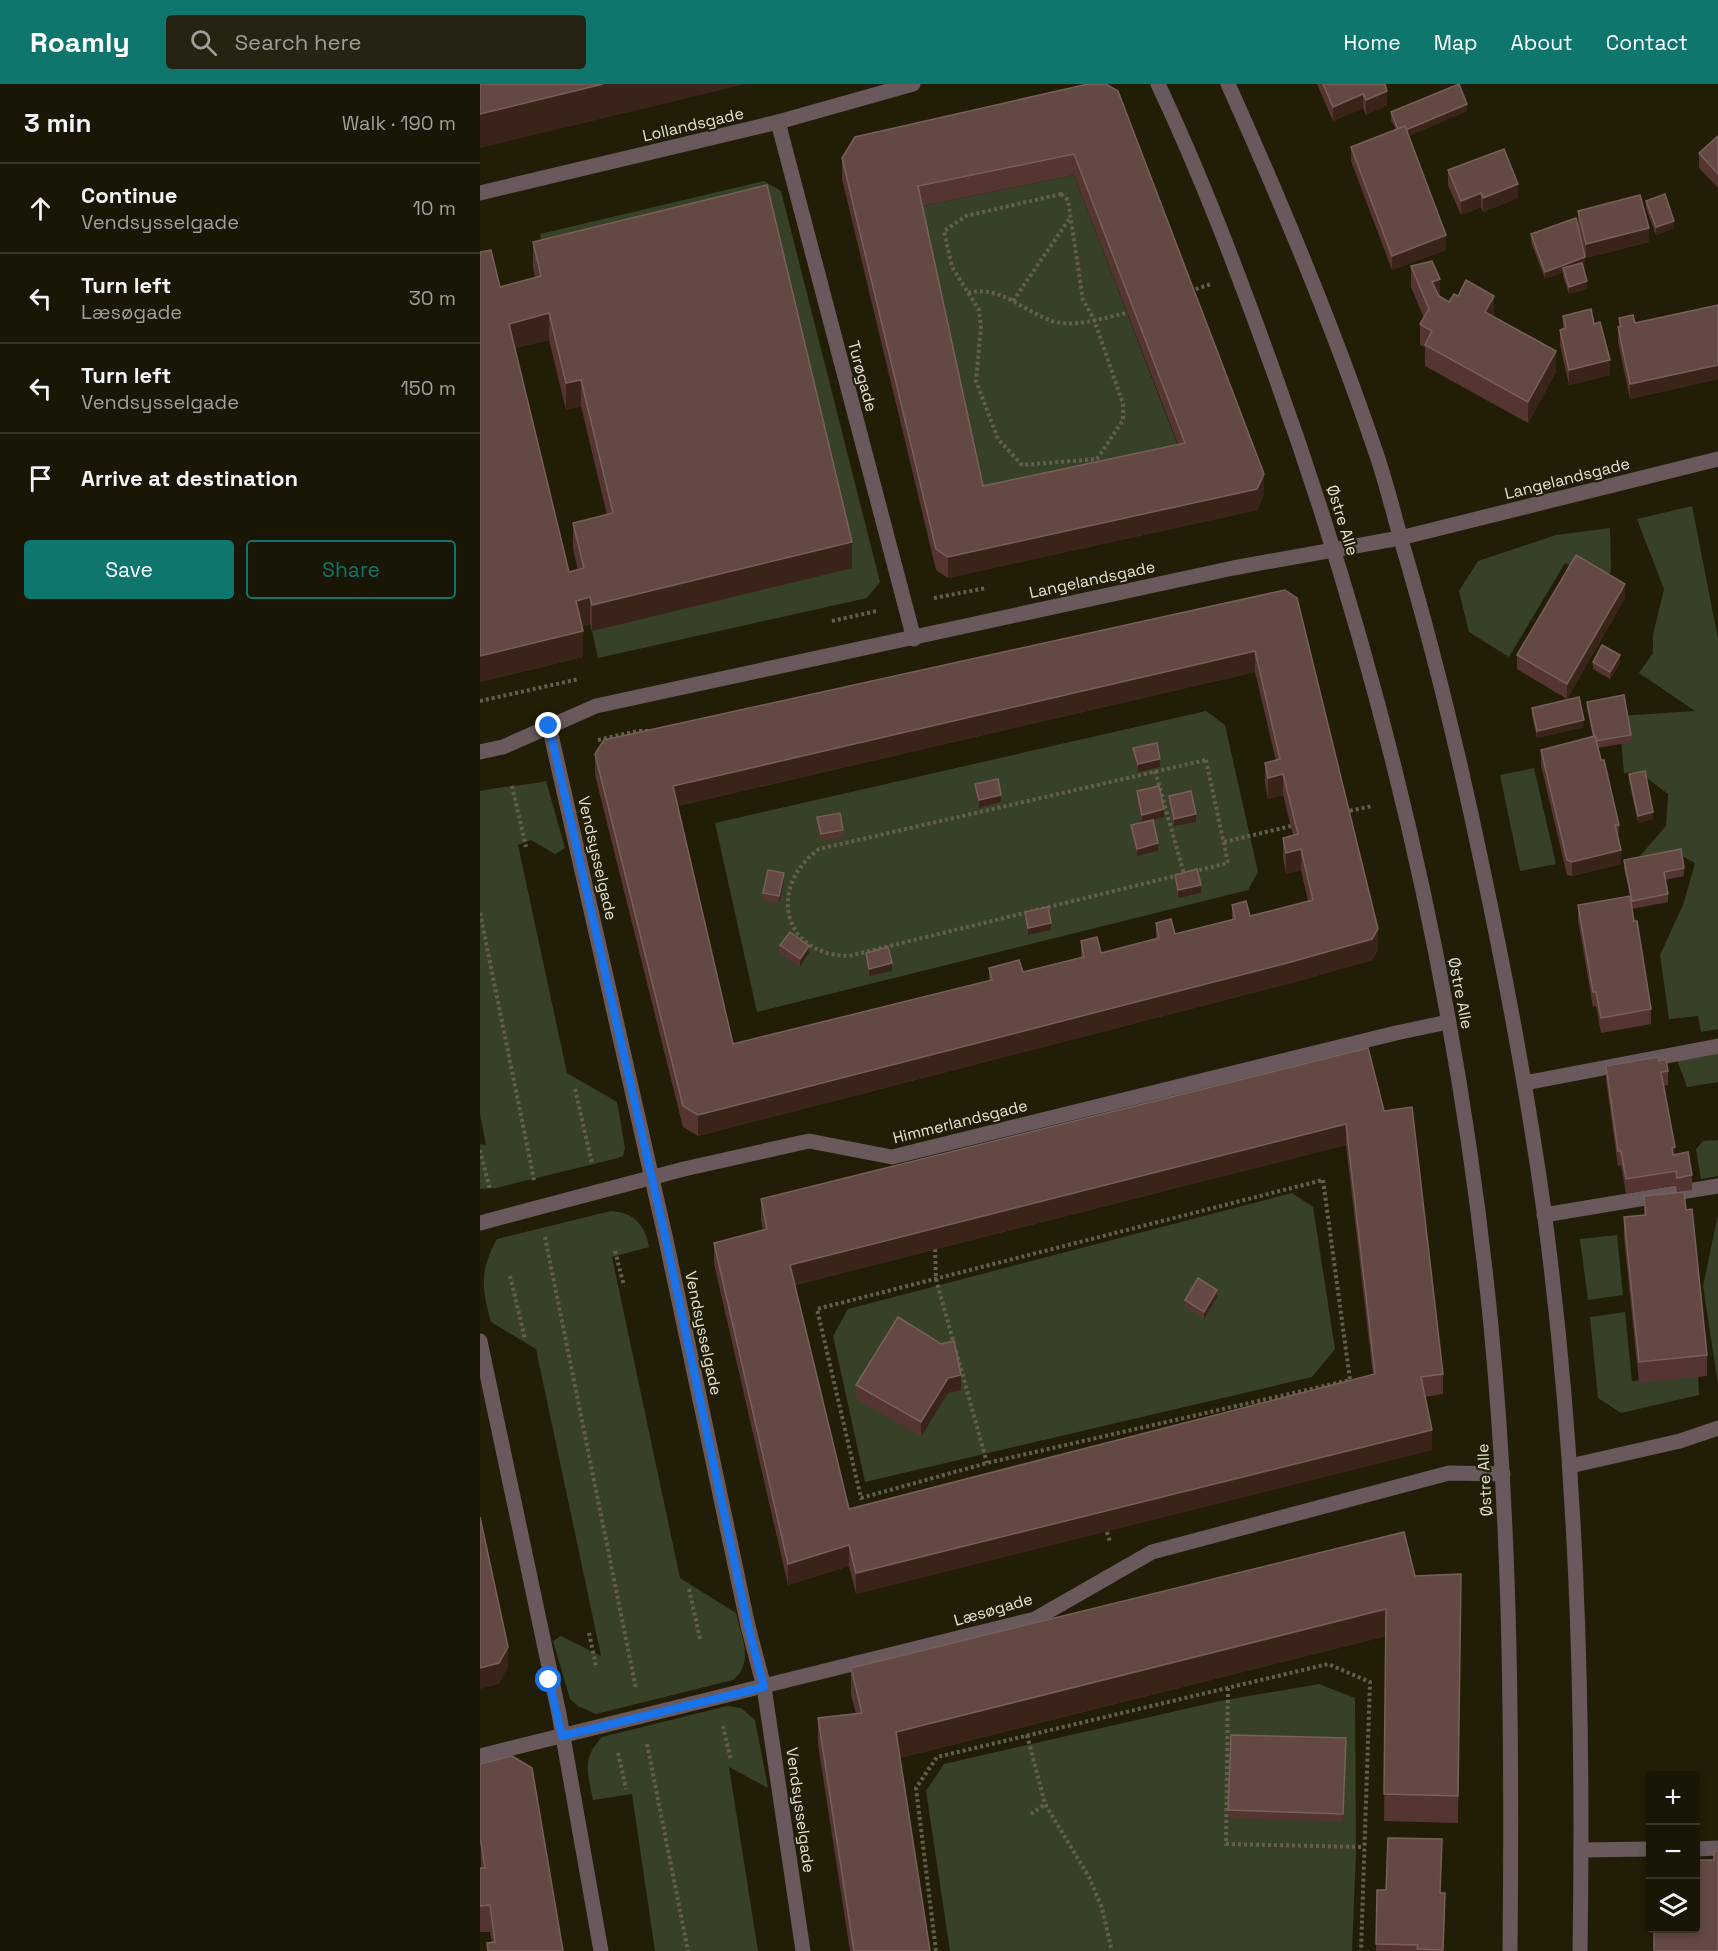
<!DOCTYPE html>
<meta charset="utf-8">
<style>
:root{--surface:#1a1605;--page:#272313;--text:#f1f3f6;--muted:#9f9f9a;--line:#383527;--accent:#0f766e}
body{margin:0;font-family:"Space Grotesk",sans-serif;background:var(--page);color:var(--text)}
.controls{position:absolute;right:18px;bottom:18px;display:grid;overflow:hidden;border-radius:6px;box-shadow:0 3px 9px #0003}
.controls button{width:54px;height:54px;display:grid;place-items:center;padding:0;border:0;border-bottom:2px solid var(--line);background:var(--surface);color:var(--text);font:30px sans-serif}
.stop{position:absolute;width:18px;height:18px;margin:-14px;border:4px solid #1a73e8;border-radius:50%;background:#fff}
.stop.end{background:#1a73e8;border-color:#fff;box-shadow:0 2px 6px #0008}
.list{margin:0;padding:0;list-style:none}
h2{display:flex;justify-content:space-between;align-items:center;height:78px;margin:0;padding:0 24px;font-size:26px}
h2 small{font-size:20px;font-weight:400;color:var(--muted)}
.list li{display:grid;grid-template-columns:39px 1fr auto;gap:18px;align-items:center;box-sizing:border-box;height:90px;padding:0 24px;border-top:2px solid var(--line)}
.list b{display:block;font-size:22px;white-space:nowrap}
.list p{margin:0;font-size:20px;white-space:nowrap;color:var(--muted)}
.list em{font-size:20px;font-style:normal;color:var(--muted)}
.actions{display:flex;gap:12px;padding:18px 24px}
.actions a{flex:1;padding:14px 0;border:2px solid var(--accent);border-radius:6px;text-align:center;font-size:21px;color:var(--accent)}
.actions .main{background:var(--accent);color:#fff}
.icon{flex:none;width:33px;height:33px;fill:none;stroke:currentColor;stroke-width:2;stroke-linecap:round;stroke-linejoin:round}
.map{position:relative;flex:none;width:1238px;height:1867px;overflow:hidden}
header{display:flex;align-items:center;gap:36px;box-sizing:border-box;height:84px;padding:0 30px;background:var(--accent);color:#fff}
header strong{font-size:28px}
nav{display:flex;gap:33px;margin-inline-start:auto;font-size:21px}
.search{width:420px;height:54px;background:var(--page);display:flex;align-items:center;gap:15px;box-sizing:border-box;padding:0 21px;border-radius:6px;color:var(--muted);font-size:22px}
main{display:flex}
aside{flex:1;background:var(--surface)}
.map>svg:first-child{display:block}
.green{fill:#374127}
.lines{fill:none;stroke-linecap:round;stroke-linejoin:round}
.path{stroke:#635f4c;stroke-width:4;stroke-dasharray:3 3;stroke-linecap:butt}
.service{stroke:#69595d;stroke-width:15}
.minor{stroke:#69595d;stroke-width:15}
.tertiary{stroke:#69595d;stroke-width:15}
.wall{fill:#553531;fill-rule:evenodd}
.shaded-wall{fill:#3a2419}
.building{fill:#644843;stroke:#78605a;stroke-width:1.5;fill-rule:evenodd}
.route{stroke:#1a73e8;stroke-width:8}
.labels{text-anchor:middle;stroke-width:4.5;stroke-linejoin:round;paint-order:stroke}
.street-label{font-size:16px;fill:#e5e2d5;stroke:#221d07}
</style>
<header>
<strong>Roamly</strong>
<div class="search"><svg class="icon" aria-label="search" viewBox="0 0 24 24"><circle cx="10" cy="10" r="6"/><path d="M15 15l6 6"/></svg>Search here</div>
<nav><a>Home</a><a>Map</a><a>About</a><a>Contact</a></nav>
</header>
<main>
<aside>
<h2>3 min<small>Walk · 190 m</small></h2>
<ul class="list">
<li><svg class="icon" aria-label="ahead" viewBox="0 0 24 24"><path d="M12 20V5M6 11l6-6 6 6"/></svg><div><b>Continue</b><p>Vendsysselgade</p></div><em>10 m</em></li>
<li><svg class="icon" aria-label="left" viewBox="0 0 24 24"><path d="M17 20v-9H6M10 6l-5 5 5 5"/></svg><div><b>Turn left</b><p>Læsøgade</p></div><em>30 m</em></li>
<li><svg class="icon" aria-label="left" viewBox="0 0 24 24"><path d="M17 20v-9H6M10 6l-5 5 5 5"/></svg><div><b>Turn left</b><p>Vendsysselgade</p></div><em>150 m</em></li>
<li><svg class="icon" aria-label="arrive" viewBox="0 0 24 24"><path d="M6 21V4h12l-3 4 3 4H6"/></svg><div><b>Arrive at destination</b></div></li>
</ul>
<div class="actions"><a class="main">Save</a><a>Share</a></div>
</aside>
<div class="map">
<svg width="1238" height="1867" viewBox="0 0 1238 1867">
<rect width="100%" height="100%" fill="#221d07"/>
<!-- green -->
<g class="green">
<polygon points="594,91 705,380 503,423 438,123"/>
<polygon points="284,97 301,107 400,498 387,514 118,574 112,547 372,484 67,181 60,150"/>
<polygon points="1212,422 1238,555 1238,945 1221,948 1218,932 1189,935 1180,871 1203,821 1215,779 1193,767 1160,772 1186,742 1188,710 1159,688 1144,689 1139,632 1215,627 1159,589 1173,569 1173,551 1184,505 1157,435"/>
<polygon points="1130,444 1131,487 1122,501 1085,479 1029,573 989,548 979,507 998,477 1076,451"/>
<polygon points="726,627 745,641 778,788 768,806 277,928 235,739"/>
<polygon points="1054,684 1076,780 1040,787 1020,691"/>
<path d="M66 697 85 764 75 770 51 756 38 761 87 989 137 1018 145 1064 143 1072 138 1074 16 1104 0 1105V1060L6 1061 0 1030V707C23 702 43 702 66 697Z"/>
<polygon points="1238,969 1238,998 1207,1003 1197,976"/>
<polygon points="1238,1056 1238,1092 1221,1095 1216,1065 1223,1057"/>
<polygon points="812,1109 833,1123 855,1265 832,1293 385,1398 353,1252 368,1225"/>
<path d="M131 1127C154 1129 165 1140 169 1163L132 1173 200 1494 256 1529C261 1553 275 1578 253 1596L116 1630 98 1622 90 1615 73 1557 81 1552 121 1572 56 1265 11 1238C1 1202 0 1186 17 1155Z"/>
<polygon points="1238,1131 1238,1300 1223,1202"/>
<polygon points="1137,1151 1143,1211 1108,1216 1100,1155"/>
<polygon points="1145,1228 1152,1297 1218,1291 1219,1311 1141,1329 1118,1314 1110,1233"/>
<polygon points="839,1600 875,1614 876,1768 872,1867 470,1867 446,1707 464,1680 740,1617"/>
<path d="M247 1622 261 1624 275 1636 288 1704 249 1683 278 1867H175L152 1710 113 1716C108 1689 101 1675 122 1653Z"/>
</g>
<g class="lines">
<!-- path -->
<g class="path">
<polygon points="581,110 588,116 603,216 614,235 643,320 643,336 617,375 542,381 518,355 496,297 501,243 499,226 472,183 464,147 486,132"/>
<polyline points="710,207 731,200"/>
<path d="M488 209C519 201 541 225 569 236 593 245 622 234 647 229"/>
<polyline points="533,217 590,134"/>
<polyline points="454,514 506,504"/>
<polyline points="352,537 397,527"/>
<polyline points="0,617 99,595"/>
<polyline points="118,656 157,647 170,647"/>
<path d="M726 676 748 779 369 872C302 871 287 803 339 765Z"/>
<polyline points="675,687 704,790"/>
<polyline points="32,702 46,763"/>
<polyline points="864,728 892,722"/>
<polyline points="744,758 811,742"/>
<polyline points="0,829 54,1096"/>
<polyline points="95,1005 112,1080"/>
<polyline points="0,1066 10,1106"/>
<polygon points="843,1096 870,1296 507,1379 381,1414 337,1225"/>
<polyline points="65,1153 156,1605"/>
<polyline points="455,1165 456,1195 474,1260"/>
<polyline points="135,1167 144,1202"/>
<polyline points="30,1192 45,1255"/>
<polyline points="476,1267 507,1379"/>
<polyline points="627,1448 630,1458"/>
<polyline points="209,1505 220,1555"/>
<polyline points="109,1549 116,1582"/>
<polyline points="748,1604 746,1760 884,1763"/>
<polyline points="243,1642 251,1677"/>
<polyline points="547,1651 565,1720 609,1793 622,1824 632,1867"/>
<polyline points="167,1660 208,1867"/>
<polyline points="138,1669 146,1705"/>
<polyline points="551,1730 565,1720"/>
<polyline points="456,1867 436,1704 457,1673 848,1580 890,1598 881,1867"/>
</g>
<!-- service -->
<g class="service">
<polyline points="1045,999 1238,962"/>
<polyline points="1064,1131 1238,1102"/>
<polyline points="1090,1382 1200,1357 1238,1344"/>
<polyline points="1216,1765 1238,1764"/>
<polyline points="1101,1766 1170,1765"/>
</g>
<!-- minor -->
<g class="minor">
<polyline points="298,38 434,555"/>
<polyline points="0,109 298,38 433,0"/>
<polyline points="69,642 186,1156 268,1542 284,1603 323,1867"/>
<polyline points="0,668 23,663 116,622 753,484 920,454 1238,375"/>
<polyline points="0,1139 204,1085 329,1057 412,1073 916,949 968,938"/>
<polyline points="0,1257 79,1630 121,1867"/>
<polyline points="0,1672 555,1535 672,1468 969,1389 1023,1390"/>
</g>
<!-- tertiary -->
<g class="tertiary">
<path d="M678 0C722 93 758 189 793 286 904 593 979 916 1011 1242 1031 1450 1032 1658 1030 1867"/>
<path d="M748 0C802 120 853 242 895 366 906 397 913 428 922 459 954 567 980 675 1003 786 1027 899 1048 1012 1064 1127 1097 1372 1104 1620 1100 1867"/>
</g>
</g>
<!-- wall -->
<g class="wall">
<path d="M608 0 784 411 777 426 468 494 456 486 362 95V74ZM594 91 698 360 503 402 443 122Z"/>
<polygon points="837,0 905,0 907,21 886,31 883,24 853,37"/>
<polygon points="987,27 928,52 966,166 912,186 871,77 871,63 916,46 911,36 911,28"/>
<polygon points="1238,52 1238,104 1219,84 1219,69"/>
<polygon points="968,86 1038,114 1003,128 1001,123 981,131 968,101"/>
<polygon points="1166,117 1194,144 1176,151 1166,124"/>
<polygon points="1098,127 1169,158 1106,174 1098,142"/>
<polygon points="1051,150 1105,180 1103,181 1107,205 1089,210 1083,192 1083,188 1065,195 1051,158"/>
<path d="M53 158 372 484 112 547 110 540 102 542 103 573 0 598V168L20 203 55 194 53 184ZM69 256 86 326 101 322 127 431 93 439V465L98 486 89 488 35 264Z"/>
<polygon points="931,182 960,212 969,218 1014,233 1076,288 1048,339 945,282 945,263 940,261 940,240 944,234 931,203"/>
<polygon points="1238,221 1238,295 1150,315 1138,258 1139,234 1155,239"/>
<polygon points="1083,232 1114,240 1130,291 1089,301 1080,261 1080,246 1083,245"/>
<path d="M805 506 898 866 892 876 811 899 218 1052 203 1043 115 691V670ZM775 588 796 677 785 679V700L788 715 803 711 813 751 803 754V774L806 790 821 786 828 817 770 832 752 821V836L695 850 676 839V855L621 869 601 857V873L543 888 509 884V897L253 960 198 722Z"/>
<polygon points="1145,514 1087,615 1037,585 1037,571"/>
<polygon points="1113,578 1140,579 1130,595 1113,585"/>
<polygon points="1107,618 1151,651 1151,658 1118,664 1139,741 1138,755 1141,780 1092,792 1087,791 1061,681 1061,666 1113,653 1107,625"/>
<polygon points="1052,624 1104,643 1057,654 1052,631"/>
<polygon points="653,664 680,683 658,688 653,671"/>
<polygon points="1149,690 1173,735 1158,739 1149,697"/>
<polygon points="495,700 521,718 499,724 495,707"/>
<polygon points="657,707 684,733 662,738 657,715"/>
<polygon points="689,712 716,738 694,742 689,719"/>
<polygon points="337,733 363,746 363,753 341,757 337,740"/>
<polygon points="651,741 678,767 657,772 651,748"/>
<polygon points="1144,776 1204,784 1204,792 1185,796 1188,810 1188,818 1152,825 1171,925 1171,940 1121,949 1116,922 1113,923 1098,836 1098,821 1150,812 1144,784"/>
<polygon points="695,791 721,809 698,814 695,798"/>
<polygon points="304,797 299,820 283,817 283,809"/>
<polygon points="545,828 571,846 548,851 545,835"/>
<polygon points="300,861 329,869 320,883 300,869"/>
<polygon points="386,869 412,887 389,892 386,876"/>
<path d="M888 964 963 1290V1310L945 1313 952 1366 376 1510 369 1482 308 1501 234 1180V1159L283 1146 281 1136V1115ZM866 1061 893 1291 369 1425 315 1201Z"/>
<polygon points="1179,977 1188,987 1188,1001 1183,1002 1195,1071 1212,1091 1212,1106 1197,1108 1196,1101 1146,1110 1141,1081 1138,1082 1126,996 1126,982"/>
<polygon points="1164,1112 1227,1271 1227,1292 1159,1299 1144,1154 1144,1133 1164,1131"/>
<polygon points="737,1213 724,1235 705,1223 705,1216"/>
<polygon points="376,1301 481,1306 468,1309 441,1353 376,1315"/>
<polygon points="981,1490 978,1739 904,1737 906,1552 420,1674 450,1867 370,1867 338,1661 338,1634 376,1630 371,1611 371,1584 935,1492"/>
<polygon points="751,1651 866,1654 863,1738 748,1734"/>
<polygon points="0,1680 83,1867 7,1867 7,1859 12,1858 10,1848 0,1848 0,1784 1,1784"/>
<polygon points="897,1806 961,1809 965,1824 963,1867 896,1867"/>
</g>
<!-- shaded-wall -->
<g class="shaded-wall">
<polygon points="123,0 266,0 0,64 0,30"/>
<polygon points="907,7 907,21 886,31 886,16"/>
<polygon points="883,10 883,24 853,37 853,23"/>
<polygon points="987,20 987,27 920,56 920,48"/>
<polygon points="1038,100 1038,114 1003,128 1003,114"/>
<polygon points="1001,109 1001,123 981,131 981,117"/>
<polygon points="1194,137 1194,144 1176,151 1176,143"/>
<polygon points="1169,144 1169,158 1106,174 1106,160"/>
<polygon points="966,151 966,166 912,186 912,172"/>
<polygon points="1105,173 1105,180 1084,188 1083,184 1083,188 1065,195 1065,188"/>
<polygon points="960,195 960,216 952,198"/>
<polygon points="1107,197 1107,205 1089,210 1089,203"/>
<polygon points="1014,212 1014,233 1005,228"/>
<polygon points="69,229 69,256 29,266 29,240"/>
<polygon points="1076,267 1076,288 1048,339 1048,318"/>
<polygon points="1130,276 1130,291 1089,301 1089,286"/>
<polygon points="1238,281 1238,295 1150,315 1150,300"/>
<polygon points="101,296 101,322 86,326 86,299"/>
<polygon points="784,390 784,411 777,426 468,494 468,473"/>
<polygon points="372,458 372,484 112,547 112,521"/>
<polygon points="1145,500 1145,514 1087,615 1087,600"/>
<polygon points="110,513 110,540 96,543 96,517"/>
<polygon points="103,547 103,573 0,598 0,572"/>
<polygon points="775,567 775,588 193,723 193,702"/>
<polygon points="1140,571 1140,579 1130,595 1130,588"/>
<polygon points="1104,636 1104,643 1057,654 1057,647"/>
<polygon points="680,675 680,683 658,688 658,680"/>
<polygon points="803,690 803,711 788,715 788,694"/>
<polygon points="521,711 521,718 499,724 499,716"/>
<polygon points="684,725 684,733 662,738 662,731"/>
<polygon points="1173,728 1173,735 1158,739 1158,732"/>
<polygon points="716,730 716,738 694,742 694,735"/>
<polygon points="678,759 678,767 657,772 657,765"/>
<polygon points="821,765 821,786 806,790 806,769"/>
<polygon points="1141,766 1141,780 1092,792 1092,778"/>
<polygon points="304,789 304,797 299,820 299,812"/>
<polygon points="721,801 721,809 698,814 698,806"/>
<polygon points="571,839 571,846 548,851 548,844"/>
<polygon points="898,845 898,866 892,876 811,899 218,1052 218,1031"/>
<polygon points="329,862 329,869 320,883 320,875"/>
<polygon points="412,879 412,887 389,892 389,885"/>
<polygon points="866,1040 866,1061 310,1202 310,1181"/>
<polygon points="1195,1063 1195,1078 1192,1078 1192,1064"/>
<polygon points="737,1206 737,1213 724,1235 724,1228"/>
<polygon points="481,1291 481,1306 468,1309 441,1353 441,1338 468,1294"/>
<polygon points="952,1346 952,1366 376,1510 376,1489"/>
<polygon points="369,1461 369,1482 308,1501 308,1480"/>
<polygon points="906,1525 906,1552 416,1675 416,1648"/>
<polygon points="28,1563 28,1583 19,1600 0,1605 0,1584"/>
</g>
<!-- building -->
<g class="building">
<polygon points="0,0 123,0 0,30"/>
<path d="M608 0H626L638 7 784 390 777 405 468 473 456 465 362 74 375 53ZM594 70 705 359 503 402 438 102Z"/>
<polygon points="843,0 905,0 907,7 886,16 883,10 853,23"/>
<polygon points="979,0 987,20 926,46 925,42 918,45 911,28"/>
<polygon points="925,42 966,151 912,172 871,63"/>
<polygon points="1238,52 1238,90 1219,69"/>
<polygon points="1024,65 1038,100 1003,114 1001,109 981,117 968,86"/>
<path d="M287 101 372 458 112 521 110 513 96 517 103 547 0 572V168L11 166 20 203 61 192 53 158ZM69 229 86 299 101 296 133 429 93 439 104 484 89 488 29 240Z"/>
<polygon points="1185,110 1194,137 1176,143 1166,117"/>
<polygon points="1160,111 1169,144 1106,160 1098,127"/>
<polygon points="1096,134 1105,173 1065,188 1051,150"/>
<polygon points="952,177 960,195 952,198 959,212 969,218 974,210 978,212 986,196 1014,212 1005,228 1076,267 1048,318 945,261 952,247 940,240 949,225 931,182"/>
<polygon points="1102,179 1107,197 1089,203 1083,184"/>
<polygon points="1238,221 1238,281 1150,300 1138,243 1141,242 1139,234 1153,231 1155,239"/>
<polygon points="1111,225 1114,240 1120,238 1130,276 1089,286 1080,246 1086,244 1083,232"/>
<polygon points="1096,471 1145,500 1087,600 1037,571"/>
<path d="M805 506 817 514 898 845 892 855 811 878 218 1031 203 1022 115 670 124 656ZM775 567 800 675 785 679 788 694 803 690 818 750 803 754 806 769 821 765 833 816 770 832 766 817 752 821 755 835 695 850 691 835 676 839 679 854 621 869 617 853 601 857 604 873 543 888 539 876 509 884 512 896 253 960 193 702Z"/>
<polygon points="1122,561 1140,571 1130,588 1113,578"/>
<polygon points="1144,611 1151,651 1116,657 1115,652 1114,653 1107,618"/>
<polygon points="1099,613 1104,636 1057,647 1052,624"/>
<polygon points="1115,652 1121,676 1124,676 1139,741 1135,741 1141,766 1092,778 1087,776 1061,666"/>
<polygon points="677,659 680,675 658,680 653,664"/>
<polygon points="1165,687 1173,728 1158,732 1149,690"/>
<polygon points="518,695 521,711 499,716 495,700"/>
<polygon points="679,702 684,725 662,731 657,707"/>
<polygon points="711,707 716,730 694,735 689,712"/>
<polygon points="360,729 363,746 341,750 337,733"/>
<polygon points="673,736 678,759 657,765 651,741"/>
<polygon points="1201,765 1204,784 1184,788 1188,810 1152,817 1144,776"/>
<polygon points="717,785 721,801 698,806 695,791"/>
<polygon points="288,786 304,789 299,812 283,809"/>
<polygon points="1150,812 1154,837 1157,837 1171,925 1121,934 1116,908 1113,908 1098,821"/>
<polygon points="568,823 571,839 548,844 545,828"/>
<polygon points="310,848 329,862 320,875 300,861"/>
<polygon points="408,863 412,879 389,885 386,869"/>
<path d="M888 964 904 1027 932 1023 963 1290 941 1293 952 1346 376 1489 369 1461 308 1480 234 1159 287 1145 281 1115ZM866 1040 895 1290 369 1425 310 1181Z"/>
<polygon points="1178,973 1179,977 1186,975 1188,987 1181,988 1195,1063 1192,1064 1193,1071 1208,1068 1212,1091 1197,1094 1196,1087 1146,1095 1141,1067 1138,1067 1126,982"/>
<polygon points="1204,1108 1206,1126 1212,1125 1227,1271 1159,1278 1144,1133 1166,1131 1164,1112"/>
<polygon points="718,1194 737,1206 724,1228 705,1216"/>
<polygon points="418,1233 461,1260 474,1257 481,1291 468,1294 441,1338 376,1301"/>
<polygon points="0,1433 28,1563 19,1579 0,1584"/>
<polygon points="924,1448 935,1492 981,1490 978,1712 904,1710 906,1525 416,1648 450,1867 374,1867 338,1634 382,1629 371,1584"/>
<polygon points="751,1651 866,1654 863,1730 748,1726"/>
<polygon points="32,1672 52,1684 83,1867 8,1867 7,1859 15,1858 10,1821 0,1822 0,1784 5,1784 0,1753 0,1680"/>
<polygon points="908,1754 962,1755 960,1809 965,1809 963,1866 937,1865 938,1861 896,1860 897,1806 906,1806"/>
<polygon points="1234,1767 1238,1767 1238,1867 1174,1867 1174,1845 1215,1845 1215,1776 1234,1776"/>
</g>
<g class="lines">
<!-- route -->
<polyline class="route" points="69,642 186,1156 268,1542 284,1603 82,1652 69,1596"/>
</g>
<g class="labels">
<!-- street labels -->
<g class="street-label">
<text transform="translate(213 40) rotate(-13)" y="6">Lollandsgade</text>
<text transform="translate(383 292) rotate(75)" y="6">Turøgade</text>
<text transform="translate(1087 394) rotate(-14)" y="6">Langelandsgade</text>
<text transform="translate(863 436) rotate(73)" y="6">Østre Alle</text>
<text transform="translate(612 495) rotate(-12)" y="6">Langelandsgade</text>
<text transform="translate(118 774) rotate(77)" y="6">Vendsysselgade</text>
<text transform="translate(981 909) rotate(79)" y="6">Østre Alle</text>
<text transform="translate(480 1037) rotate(-14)" y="6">Himmerlandsgade</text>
<text transform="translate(224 1249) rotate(78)" y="6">Vendsysselgade</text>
<text transform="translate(1004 1396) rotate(-93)" y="6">Østre Alle</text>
<text transform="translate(513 1525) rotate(-16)" y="6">Læsøgade</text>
<text transform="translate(321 1726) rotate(82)" y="6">Vendsysselgade</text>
</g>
</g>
</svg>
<div class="controls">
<button>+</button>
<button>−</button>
<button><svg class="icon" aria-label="layers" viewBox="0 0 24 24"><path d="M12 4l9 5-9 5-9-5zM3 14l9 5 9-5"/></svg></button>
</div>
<div class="stop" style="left:69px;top:1596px"></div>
<div class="stop end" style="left:69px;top:642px"></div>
</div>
</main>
